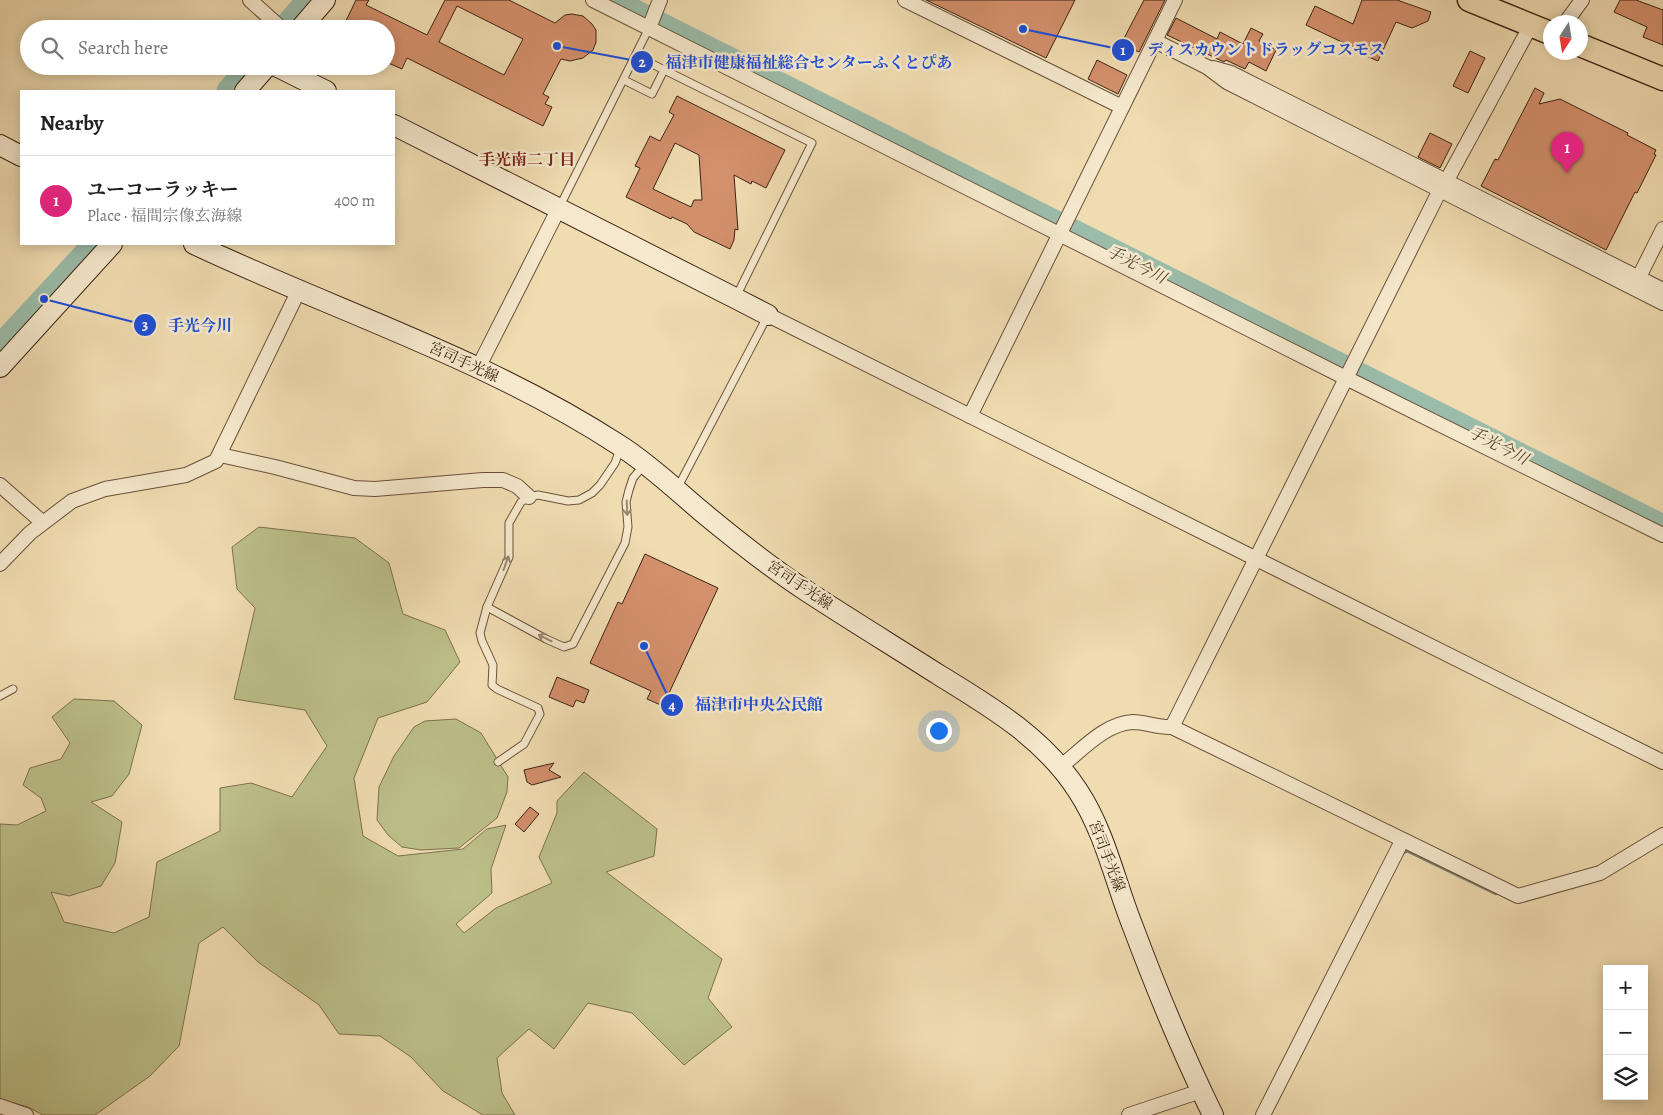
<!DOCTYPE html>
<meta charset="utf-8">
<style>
:root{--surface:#fff;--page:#f6f6f6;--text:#202124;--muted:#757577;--line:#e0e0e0;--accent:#db2777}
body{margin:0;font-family:Alegreya,"Noto Serif JP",serif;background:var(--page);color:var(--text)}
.controls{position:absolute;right:15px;bottom:15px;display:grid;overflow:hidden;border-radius:0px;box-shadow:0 2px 12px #0003}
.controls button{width:45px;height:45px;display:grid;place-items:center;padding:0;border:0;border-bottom:1px solid var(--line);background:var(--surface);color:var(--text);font:25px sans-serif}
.compass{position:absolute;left:1543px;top:15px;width:45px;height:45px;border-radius:50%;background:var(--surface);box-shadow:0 2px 12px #0003;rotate:192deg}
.you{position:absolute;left:938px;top:730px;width:18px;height:18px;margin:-12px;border:4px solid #fff;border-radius:50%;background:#1a73e8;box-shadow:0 0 0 8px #1a73e833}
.badge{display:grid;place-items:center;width:32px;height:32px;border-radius:50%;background:var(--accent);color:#fff;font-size:16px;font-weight:700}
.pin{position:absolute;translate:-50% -41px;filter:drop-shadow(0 1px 2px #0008)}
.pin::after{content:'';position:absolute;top:26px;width:18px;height:15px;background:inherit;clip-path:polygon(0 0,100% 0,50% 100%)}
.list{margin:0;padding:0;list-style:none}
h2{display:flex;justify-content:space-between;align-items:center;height:65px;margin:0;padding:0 20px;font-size:21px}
h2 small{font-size:16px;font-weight:400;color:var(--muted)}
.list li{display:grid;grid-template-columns:32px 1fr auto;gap:15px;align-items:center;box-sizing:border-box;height:90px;padding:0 20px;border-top:1px solid var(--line)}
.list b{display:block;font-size:19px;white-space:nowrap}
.list p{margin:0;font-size:16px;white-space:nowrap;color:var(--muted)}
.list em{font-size:16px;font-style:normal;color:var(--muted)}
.icon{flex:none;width:28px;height:28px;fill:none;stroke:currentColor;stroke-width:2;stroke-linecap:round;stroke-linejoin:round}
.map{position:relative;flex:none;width:1663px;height:1115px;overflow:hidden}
.search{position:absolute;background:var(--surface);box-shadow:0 2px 12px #0003;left:20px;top:20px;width:375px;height:55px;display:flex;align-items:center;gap:12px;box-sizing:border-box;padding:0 18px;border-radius:28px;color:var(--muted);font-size:19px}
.panel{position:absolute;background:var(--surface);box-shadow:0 2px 12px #0003;left:20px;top:90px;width:375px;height:155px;border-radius:0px}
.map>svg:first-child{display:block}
.green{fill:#bcbf89;stroke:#7c714e}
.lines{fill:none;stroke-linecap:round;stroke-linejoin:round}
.stream{stroke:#757f6d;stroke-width:4.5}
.river{stroke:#9bbca9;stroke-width:25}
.building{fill:#d3906c;stroke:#3d2313;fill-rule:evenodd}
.lane-casing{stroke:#6a513a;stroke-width:9}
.street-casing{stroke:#6a513a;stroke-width:16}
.secondary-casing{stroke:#3d2313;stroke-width:22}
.primary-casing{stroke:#3d2313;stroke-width:25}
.lane{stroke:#f5e8cc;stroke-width:7}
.street{stroke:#f5e8cc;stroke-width:14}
.secondary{stroke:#f5e8cc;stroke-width:20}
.primary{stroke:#f0dcb1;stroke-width:22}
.oneway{stroke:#998670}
.labels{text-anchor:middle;stroke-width:5;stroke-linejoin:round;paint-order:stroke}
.street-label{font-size:15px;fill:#3d2313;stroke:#f5e8cc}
.neighbourhood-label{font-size:16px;font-weight:bold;fill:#7a1f14;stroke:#f5e8cc}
.water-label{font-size:16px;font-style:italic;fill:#544938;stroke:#f5e8cc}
.leader{fill:none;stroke:#1d4ed8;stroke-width:2}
.callout-dot{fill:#1d4ed8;stroke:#f5e8cc;stroke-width:2}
.mark-label{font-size:15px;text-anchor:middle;font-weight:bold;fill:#fff}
.callout-label{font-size:16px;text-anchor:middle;font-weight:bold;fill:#1d4ed8;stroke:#f5e8cc;stroke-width:5;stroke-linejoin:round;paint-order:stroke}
</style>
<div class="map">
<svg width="1663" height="1115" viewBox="0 0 1663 1115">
<rect width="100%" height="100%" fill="#f0dcb1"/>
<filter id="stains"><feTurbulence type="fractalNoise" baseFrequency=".004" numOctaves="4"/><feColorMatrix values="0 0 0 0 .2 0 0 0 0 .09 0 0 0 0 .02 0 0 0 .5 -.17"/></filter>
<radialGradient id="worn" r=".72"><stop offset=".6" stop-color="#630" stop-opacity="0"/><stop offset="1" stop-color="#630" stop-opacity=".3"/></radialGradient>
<!-- green -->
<g class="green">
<polygon points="259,527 355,538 389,563 403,614 445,630 460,662 427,702 378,718 354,778 363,836 398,856 463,849 487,829 506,825 491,869 492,893 456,924 464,933 496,908 552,883 539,857 557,813 557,801 584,772 657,829 654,856 606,872 722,959 708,998 732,1027 684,1065 632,1013 588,1003 554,1049 529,1029 497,1058 502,1093 515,1115 483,1115 443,1091 411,1057 380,1036 339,1034 319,1005 258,962 223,927 199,943 179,1046 150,1076 95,1115 43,1115 28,1107 0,1099 0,824 17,825 46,811 41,798 23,785 30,768 61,759 70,743 52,717 74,699 114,701 142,725 129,774 112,796 91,802 122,822 115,863 101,886 69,896 51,892 64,922 114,933 149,917 157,862 220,831 220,788 251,783 292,797 327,746 305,710 234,699 255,608 237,589 232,547"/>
<polygon points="456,719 481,733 508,777 507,792 497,818 459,848 421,850 402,847 388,835 377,820 379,787 394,756 414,727 425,721"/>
</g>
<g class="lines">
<!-- stream -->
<polyline class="stream" points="1400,854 1407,850 1496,893"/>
<!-- river -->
<g class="river">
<polyline points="611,0 1663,527"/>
<polyline points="284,29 309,0"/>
<polyline points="229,91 251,66"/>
<polyline points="0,347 95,244"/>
</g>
</g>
<!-- building -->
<g class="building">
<path d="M356 0H369L366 5 427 35 445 0H509L555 23 565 15 572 14 583 16 592 24 596 30V42L593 50 583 58 570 61 561 59 543 94 549 97 545 104 552 107 543 126 407 58 402 69 386 62V29H342ZM457 6 523 39 504 75 439 42Z"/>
<polygon points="926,0 1075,0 1046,58"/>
<polygon points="1144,0 1165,0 1139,52 1121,44"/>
<polygon points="1362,0 1397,0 1431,12 1428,21 1412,28 1396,22 1378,61 1364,55 1365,53 1306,25 1315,6 1353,24"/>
<polygon points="1620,0 1636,0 1663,10 1663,45 1643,37 1647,27 1614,12"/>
<polygon points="1176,18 1217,39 1220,32 1243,44 1251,28 1263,34 1259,41 1276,50 1266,71 1249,62 1245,69 1226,60 1224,62 1167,35"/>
<polygon points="1470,51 1485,58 1468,93 1453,86"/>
<polygon points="1097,60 1127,75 1118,94 1088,79"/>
<polygon points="1535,88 1544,93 1539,104 1560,99 1628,133 1627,135 1656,150 1654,154 1656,155 1637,193 1635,192 1606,250 1481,186 1495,159 1498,160"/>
<path d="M677 96 785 150 766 188 752 181 751 184 734 175 738 230 735 229 734 240 730 249 694 232 687 224 672 217 671 219 626 197 640 168 635 166 650 136 660 141 674 115 669 112ZM675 143 699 155 702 200H694L691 207 653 189Z"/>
<polygon points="1430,133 1452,144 1440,168 1418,157"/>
<polygon points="645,554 718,588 663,706 647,699 651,691 590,663 618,602 622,604"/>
<polygon points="557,677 589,690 584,703 576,700 573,707 549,697"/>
<polygon points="554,763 549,770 561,777 532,785 527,782 524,770"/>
<polygon points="530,807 539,814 524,832 515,824"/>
</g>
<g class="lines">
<defs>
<g id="lane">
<polyline points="636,56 812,143 736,297"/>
<polyline points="624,80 652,94 664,70"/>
<polyline points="559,208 649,28"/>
<polyline points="678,487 768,315"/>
<polyline points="487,607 546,639 564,647 573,644 625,543 628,527 626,502 629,490 633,478 645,464"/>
<polyline points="0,696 13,689"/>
<polyline points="498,762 524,744 540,714 538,708 497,689 492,685 493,665 482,641 480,633 487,607 509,557 509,523 521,502 529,497 538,495 568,501 579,500 592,493 600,485 615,463 620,449"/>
</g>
<g id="street">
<polyline points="250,0 282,29"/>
<polyline points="593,0 1346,378 1663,535"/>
<polyline points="905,0 1122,107"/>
<polyline points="1566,22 1582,0"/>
<polyline points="649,28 660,0"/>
<polyline points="1155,41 1207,67 1227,82 1663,303"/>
<polyline points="1213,68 1231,73 1663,290"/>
<polyline points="1635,285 1663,229"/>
<polyline points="768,315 1663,762"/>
<polyline points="478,368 559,208"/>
<polyline points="970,416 1175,0"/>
<polyline points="220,455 275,467 354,488 375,489 483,480 503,480 517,486 529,497"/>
<polyline points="0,485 42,522"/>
<polyline points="0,564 30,533 72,501 105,489 186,475 216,461 299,290"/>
<polyline points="1172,727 1440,190 1447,180 1531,25"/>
<path d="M1060 767C1081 751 1105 723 1133 722 1146 722 1158 728 1172 727L1518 896 1600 873 1663 835"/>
<polyline points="0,1106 26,1115"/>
<polyline points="1129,1115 1201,1091"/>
<polyline points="1263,1115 1402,841"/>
</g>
<g id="secondary">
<polyline points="300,29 325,0"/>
<polyline points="276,66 326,91"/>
<polyline points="245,91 267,66"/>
<polyline points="394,125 735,298 768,315"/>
<polyline points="0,145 21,156"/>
<path d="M194 244C336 311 487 359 619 445 649 464 675 489 701 511 736 540 771 568 808 592 851 620 895 647 939 675 991 707 1044 738 1078 791 1105 832 1115 882 1133 927 1157 991 1183 1054 1213 1115"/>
<polyline points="0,367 112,244"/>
</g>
<g id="primary">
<polyline points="1469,0 1550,33"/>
<polyline points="1580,45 1663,79"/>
</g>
</defs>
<!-- lane casing -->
<use href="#lane" class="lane-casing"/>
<!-- street casing -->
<use href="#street" class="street-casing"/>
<!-- secondary casing -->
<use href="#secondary" class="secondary-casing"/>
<!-- primary casing -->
<use href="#primary" class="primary-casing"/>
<!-- lane -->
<use href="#lane" class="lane"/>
<!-- street -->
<use href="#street" class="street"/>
<!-- secondary -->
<use href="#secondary" class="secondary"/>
<!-- primary -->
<use href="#primary" class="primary"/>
</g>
<!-- one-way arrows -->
<defs><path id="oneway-shaft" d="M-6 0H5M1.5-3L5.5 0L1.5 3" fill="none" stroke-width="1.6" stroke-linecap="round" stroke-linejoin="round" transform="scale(1.25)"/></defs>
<g class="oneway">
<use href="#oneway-shaft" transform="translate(627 508) rotate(88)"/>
<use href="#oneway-shaft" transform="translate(506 563) rotate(-70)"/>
<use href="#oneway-shaft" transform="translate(545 638) rotate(-153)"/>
</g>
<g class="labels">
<!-- street labels -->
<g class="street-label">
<text transform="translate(464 362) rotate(25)" y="5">宮司手光線</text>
<text transform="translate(800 585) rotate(34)" y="5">宮司手光線</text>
<text transform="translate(1107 856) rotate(69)" y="5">宮司手光線</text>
</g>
<!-- neighbourhood labels -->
<g class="neighbourhood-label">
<text x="527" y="165">手光南二丁目</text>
</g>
<!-- water labels -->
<g class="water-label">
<text transform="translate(1137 264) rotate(27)" y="6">手光今川</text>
<text transform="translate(1499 445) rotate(27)" y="6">手光今川</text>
</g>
</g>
<!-- callouts -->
<path class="leader" d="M1023 29L1123 50M557 46L642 62M44 299L145 325M644 646L672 705"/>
<g class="callout-dot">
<circle cx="1023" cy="29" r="5"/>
<circle cx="557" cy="46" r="5"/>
<circle cx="44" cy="299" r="5"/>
<circle cx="644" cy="646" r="5"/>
<circle cx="1123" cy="50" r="12"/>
<circle cx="642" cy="62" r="12"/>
<circle cx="145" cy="325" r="12"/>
<circle cx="672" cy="705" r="12"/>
</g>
<g class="mark-label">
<text x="1123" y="55">1</text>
<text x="642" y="67">2</text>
<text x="145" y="330">3</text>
<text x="672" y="710">4</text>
</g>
<g class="callout-label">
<text x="1266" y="55">ディスカウントドラッグコスモス</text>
<text x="809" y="68">福津市健康福祉総合センターふくとぴあ</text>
<text x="200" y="331">手光今川</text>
<text x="759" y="710">福津市中央公民館</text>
</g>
<rect width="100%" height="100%" filter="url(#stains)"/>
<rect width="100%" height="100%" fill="url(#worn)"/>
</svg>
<div class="controls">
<button>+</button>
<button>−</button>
<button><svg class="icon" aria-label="layers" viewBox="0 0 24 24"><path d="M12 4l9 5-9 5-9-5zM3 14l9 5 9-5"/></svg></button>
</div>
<svg class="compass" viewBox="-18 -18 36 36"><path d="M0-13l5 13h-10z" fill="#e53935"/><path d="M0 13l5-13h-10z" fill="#757577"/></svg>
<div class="you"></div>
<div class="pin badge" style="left:1567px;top:173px">1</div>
<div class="search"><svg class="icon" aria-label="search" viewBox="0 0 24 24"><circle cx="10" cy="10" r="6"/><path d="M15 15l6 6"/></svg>Search here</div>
<section class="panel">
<h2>Nearby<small></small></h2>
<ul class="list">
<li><span class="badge">1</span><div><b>ユーコーラッキー</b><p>Place · 福間宗像玄海線</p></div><em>400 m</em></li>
</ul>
</section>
</div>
